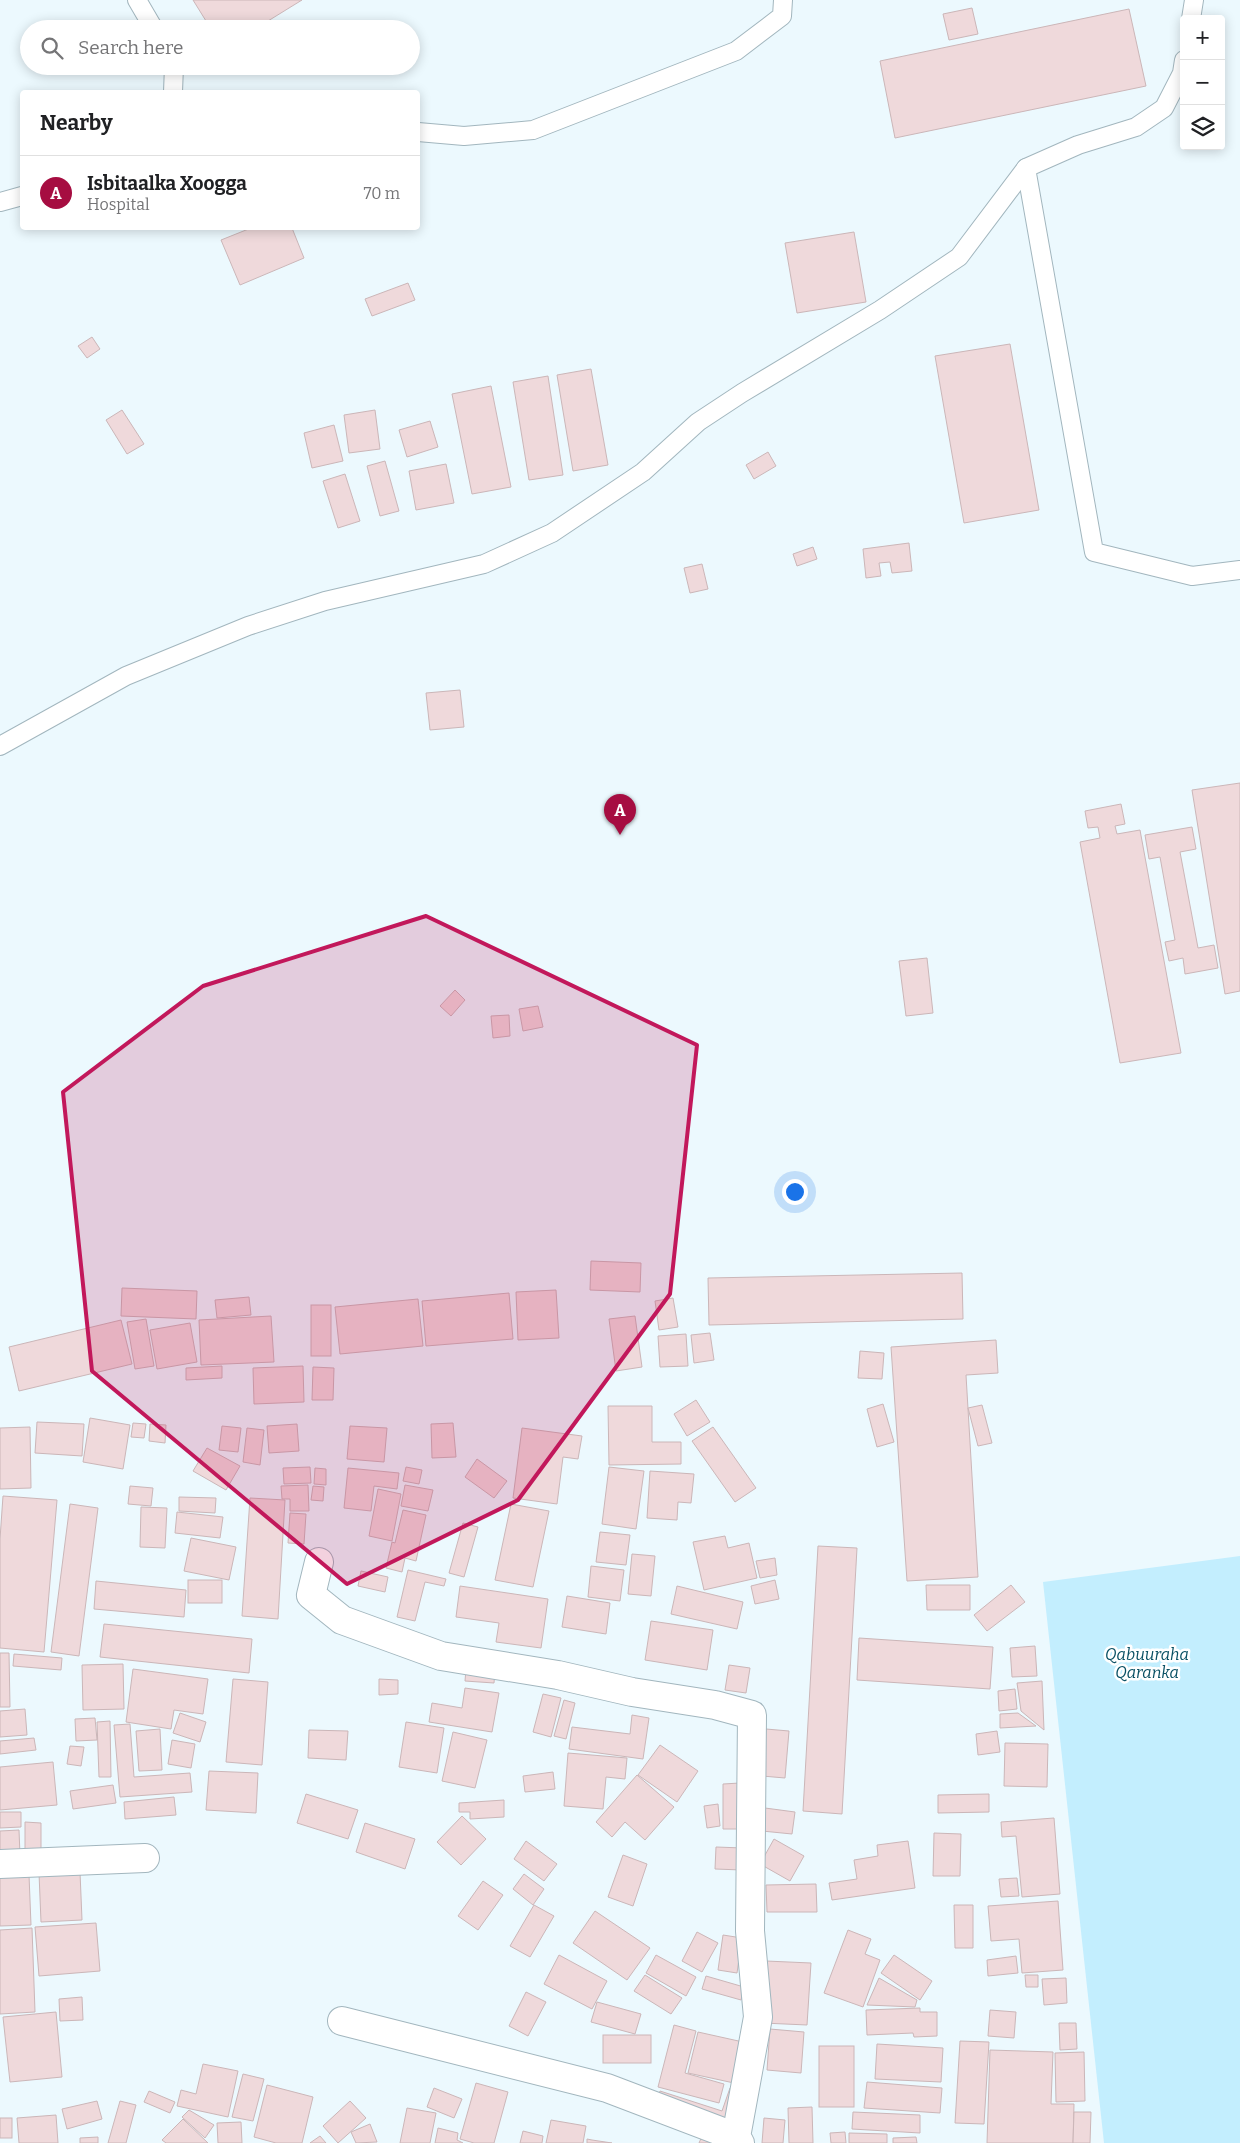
<!DOCTYPE html>
<meta charset="utf-8">
<style>
:root{--surface:#fff;--page:#f6f6f6;--text:#202124;--muted:#757577;--line:#e0e0e0;--accent:#a60d41}
body{margin:0;font-family:Bitter,serif;background:var(--page);color:var(--text)}
.controls{position:absolute;right:15px;top:15px;display:grid;overflow:hidden;border-radius:5px;box-shadow:0 2px 12px #0003}
.controls button{width:45px;height:45px;display:grid;place-items:center;padding:0;border:0;border-bottom:1px solid var(--line);background:var(--surface);color:var(--text);font:25px sans-serif}
.you{position:absolute;left:794px;top:1191px;width:18px;height:18px;margin:-12px;border:4px solid #fff;border-radius:50%;background:#1a73e8;box-shadow:0 0 0 8px #1a73e833}
.badge{display:grid;place-items:center;width:32px;height:32px;border-radius:50%;background:var(--accent);color:#fff;font-size:16px;font-weight:700}
.pin{position:absolute;translate:-50% -41px;filter:drop-shadow(0 1px 2px #0008)}
.pin::after{content:'';position:absolute;top:26px;width:18px;height:15px;background:inherit;clip-path:polygon(0 0,100% 0,50% 100%)}
.list{margin:0;padding:0;list-style:none}
h2{display:flex;justify-content:space-between;align-items:center;height:65px;margin:0;padding:0 20px;font-size:21px}
h2 small{font-size:16px;font-weight:400;color:var(--muted)}
.list li{display:grid;grid-template-columns:32px 1fr auto;gap:15px;align-items:center;box-sizing:border-box;height:75px;padding:0 20px;border-top:1px solid var(--line)}
.list b{display:block;font-size:19px;white-space:nowrap}
.list p{margin:0;font-size:16px;white-space:nowrap;color:var(--muted)}
.list em{font-size:16px;font-style:normal;color:var(--muted)}
.icon{flex:none;width:28px;height:28px;fill:none;stroke:currentColor;stroke-width:2;stroke-linecap:round;stroke-linejoin:round}
.map{position:relative;flex:none;width:1240px;height:2143px;overflow:hidden}
.search{position:absolute;background:var(--surface);box-shadow:0 2px 12px #0003;left:20px;top:20px;width:400px;height:55px;display:flex;align-items:center;gap:12px;box-sizing:border-box;padding:0 18px;border-radius:28px;color:var(--muted);font-size:19px}
.panel{position:absolute;background:var(--surface);box-shadow:0 2px 12px #0003;left:20px;top:90px;width:400px;height:140px;border-radius:5px}
.map>svg:first-child{display:block}
.green{fill:#c3eefe}
.building{fill:#efd9db;stroke:#cbb6b8}
.lines{fill:none;stroke-linecap:round;stroke-linejoin:round}
.service-casing{stroke:#a2b6be;stroke-width:20}
.minor-casing{stroke:#a2b6be;stroke-width:30}
.service{stroke:#fff;stroke-width:18}
.minor{stroke:#fff;stroke-width:28}
.marked{fill:#c2185b;fill-opacity:0.2;stroke:#c2185b;stroke-width:4;stroke-linejoin:round}
.labels{text-anchor:middle;stroke-width:5;stroke-linejoin:round;paint-order:stroke}
.park-label{font-size:16px;font-style:italic;fill:#095064;stroke:#fff}
</style>
<div class="map">
<svg width="1240" height="2143" viewBox="0 0 1240 2143">
<rect width="100%" height="100%" fill="#ecf9fe"/>
<!-- green -->
<polygon class="green" points="1240,1556 1240,2143 1104,2143 1043,1582"/>
<!-- building -->
<g class="building">
<polygon points="193,0 302,0 255,29 211,29"/>
<polygon points="972,8 978,34 949,40 943,14"/>
<polygon points="1129,9 1146,86 895,138 880,61"/>
<polygon points="251,228 292,228 304,258 240,285 221,240"/>
<polygon points="854,232 866,302 797,313 785,243"/>
<polygon points="408,283 415,300 372,316 365,299"/>
<polygon points="92,337 100,349 87,358 78,346"/>
<polygon points="1010,344 1039,510 964,523 935,356"/>
<polygon points="591,369 608,465 573,471 557,375"/>
<polygon points="548,376 563,475 529,480 513,382"/>
<polygon points="491,386 511,487 472,494 452,394"/>
<polygon points="122,410 144,444 127,454 106,420"/>
<polygon points="375,410 380,449 349,453 344,415"/>
<polygon points="430,421 438,447 407,457 399,430"/>
<polygon points="334,425 343,461 312,468 304,433"/>
<polygon points="768,452 776,466 754,479 746,465"/>
<polygon points="385,461 399,511 380,516 367,466"/>
<polygon points="446,464 454,503 416,510 409,471"/>
<polygon points="345,474 360,521 338,528 323,481"/>
<polygon points="909,543 912,571 892,573 890,562 879,563 881,576 866,578 863,549"/>
<polygon points="813,547 817,559 797,566 793,554"/>
<polygon points="702,564 708,589 690,593 684,568"/>
<polygon points="460,690 464,727 430,730 426,693"/>
<polygon points="1240,783 1240,991 1225,994 1192,790"/>
<polygon points="1121,804 1125,824 1115,826 1117,834 1140,830 1181,1053 1120,1063 1080,842 1100,838 1098,827 1088,828 1085,811"/>
<polygon points="1192,827 1196,849 1180,852 1198,948 1214,945 1218,968 1185,974 1183,958 1169,961 1165,942 1175,940 1160,857 1149,859 1145,835"/>
<polygon points="927,958 933,1013 906,1016 899,961"/>
<polygon points="455,990 465,1000 451,1016 440,1006"/>
<polygon points="538,1006 543,1027 523,1031 519,1009"/>
<polygon points="509,1015 510,1036 493,1038 491,1016"/>
<polygon points="591,1261 641,1263 640,1292 590,1290"/>
<polygon points="962,1273 963,1319 709,1325 708,1278"/>
<polygon points="122,1288 197,1291 196,1319 121,1316"/>
<polygon points="556,1290 559,1338 518,1340 516,1292"/>
<polygon points="509,1293 513,1339 426,1346 422,1301"/>
<polygon points="249,1297 251,1315 217,1318 215,1300"/>
<polygon points="673,1298 678,1327 659,1330 655,1301"/>
<polygon points="418,1299 423,1346 340,1354 335,1307"/>
<rect x="311" y="1305" width="20" height="51"/>
<polygon points="271,1316 274,1362 201,1365 199,1320"/>
<polygon points="635,1316 642,1367 616,1371 609,1319"/>
<polygon points="146,1319 154,1366 135,1369 127,1322"/>
<polygon points="121,1320 132,1364 19,1391 9,1347"/>
<polygon points="190,1323 197,1362 157,1369 150,1330"/>
<polygon points="710,1333 714,1360 694,1363 691,1335"/>
<polygon points="686,1334 688,1366 660,1367 658,1336"/>
<polygon points="996,1340 998,1373 966,1375 978,1577 907,1581 891,1347"/>
<polygon points="860,1351 884,1353 882,1379 858,1378"/>
<polygon points="222,1366 222,1378 186,1380 186,1368"/>
<polygon points="303,1366 304,1402 254,1404 253,1368"/>
<polygon points="313,1367 334,1368 333,1400 312,1400"/>
<polygon points="696,1400 710,1422 687,1436 674,1414"/>
<polygon points="883,1404 894,1442 877,1447 867,1409"/>
<polygon points="982,1405 992,1443 978,1446 968,1408"/>
<polygon points="608,1406 652,1406 652,1442 681,1442 681,1464 609,1465"/>
<polygon points="90,1418 130,1425 123,1469 83,1462"/>
<polygon points="37,1422 84,1424 82,1456 35,1453"/>
<polygon points="133,1423 146,1424 144,1438 131,1437"/>
<polygon points="453,1423 456,1457 432,1458 431,1424"/>
<polygon points="150,1424 166,1425 165,1443 149,1441"/>
<polygon points="297,1424 299,1451 269,1453 267,1426"/>
<polygon points="222,1426 241,1428 238,1452 219,1450"/>
<polygon points="350,1426 387,1428 384,1462 347,1459"/>
<polygon points="30,1427 31,1488 0,1489 0,1428"/>
<polygon points="713,1427 756,1488 735,1502 692,1441"/>
<polygon points="247,1428 264,1430 260,1465 243,1462"/>
<polygon points="522,1428 582,1436 578,1459 563,1457 557,1504 513,1498"/>
<polygon points="207,1448 240,1466 226,1490 193,1471"/>
<polygon points="477,1459 507,1481 494,1498 465,1477"/>
<polygon points="310,1467 311,1483 284,1484 283,1468"/>
<polygon points="406,1467 422,1470 419,1484 403,1481"/>
<polygon points="609,1467 644,1471 636,1529 602,1524"/>
<polygon points="315,1468 326,1469 326,1485 314,1484"/>
<polygon points="348,1468 399,1473 397,1489 374,1486 371,1511 344,1508"/>
<polygon points="650,1471 694,1474 691,1503 678,1502 677,1520 647,1518"/>
<polygon points="308,1485 309,1511 290,1511 290,1499 282,1499 281,1486"/>
<polygon points="405,1485 433,1490 428,1511 401,1506"/>
<polygon points="130,1486 153,1488 151,1506 128,1504"/>
<polygon points="313,1486 324,1487 323,1501 311,1500"/>
<polygon points="378,1489 401,1494 392,1541 369,1536"/>
<polygon points="3,1496 57,1500 44,1652 0,1648 0,1539"/>
<polygon points="179,1497 216,1498 215,1513 179,1511"/>
<polygon points="250,1498 285,1500 278,1619 242,1616"/>
<polygon points="70,1504 98,1508 79,1656 51,1652"/>
<polygon points="511,1504 549,1511 533,1587 495,1580"/>
<polygon points="141,1507 167,1508 165,1548 140,1547"/>
<polygon points="403,1510 426,1515 416,1561 405,1558 402,1572 386,1568 392,1542 395,1543"/>
<polygon points="177,1512 223,1517 220,1538 175,1533"/>
<polygon points="290,1513 306,1514 304,1544 288,1543"/>
<polygon points="463,1523 478,1527 464,1577 449,1573"/>
<polygon points="600,1532 630,1535 626,1565 596,1562"/>
<polygon points="725,1536 728,1548 749,1543 757,1578 704,1590 693,1542"/>
<polygon points="191,1538 236,1547 229,1580 184,1571"/>
<polygon points="818,1546 857,1548 842,1814 803,1811"/>
<polygon points="632,1554 655,1556 651,1596 628,1594"/>
<polygon points="775,1558 777,1575 760,1578 756,1561"/>
<polygon points="591,1566 624,1570 620,1601 588,1597"/>
<polygon points="408,1570 446,1579 444,1586 425,1582 415,1621 397,1617"/>
<polygon points="361,1571 388,1577 385,1592 358,1586"/>
<rect x="188" y="1580" width="34" height="23"/>
<polygon points="775,1580 779,1599 755,1604 751,1586"/>
<polygon points="96,1581 186,1590 184,1617 94,1609"/>
<polygon points="926,1585 970,1585 970,1610 927,1610"/>
<polygon points="1011,1585 1025,1602 987,1631 974,1615"/>
<polygon points="460,1586 548,1599 541,1648 496,1642 499,1623 456,1617"/>
<polygon points="677,1586 743,1602 737,1629 671,1614"/>
<polygon points="567,1596 610,1603 606,1634 562,1627"/>
<polygon points="651,1621 713,1630 707,1670 645,1660"/>
<polygon points="104,1624 252,1639 249,1673 100,1657"/>
<polygon points="859,1638 993,1647 990,1689 857,1680"/>
<polygon points="1035,1646 1037,1676 1012,1677 1010,1648"/>
<polygon points="0,1653 9,1653 10,1707 0,1707"/>
<polygon points="14,1654 62,1658 61,1670 13,1666"/>
<polygon points="123,1664 124,1709 83,1710 82,1665"/>
<polygon points="729,1665 750,1668 746,1693 725,1690"/>
<polygon points="133,1669 208,1679 203,1714 174,1710 171,1729 126,1722"/>
<polygon points="466,1669 495,1671 494,1683 465,1681"/>
<polygon points="233,1679 268,1682 262,1765 226,1762"/>
<polygon points="379,1679 398,1680 398,1694 379,1695"/>
<polygon points="1042,1681 1044,1730 1021,1711 1017,1683"/>
<polygon points="465,1688 499,1693 492,1732 429,1722 432,1703 462,1708"/>
<polygon points="1015,1689 1017,1709 999,1711 998,1691"/>
<polygon points="543,1694 561,1698 551,1737 533,1732"/>
<polygon points="564,1700 575,1703 566,1739 554,1736"/>
<polygon points="25,1709 27,1735 0,1737 0,1711"/>
<polygon points="180,1713 206,1722 200,1742 173,1733"/>
<polygon points="1018,1713 1036,1726 1000,1728 1000,1714"/>
<polygon points="632,1715 649,1718 643,1759 569,1749 572,1727 630,1734"/>
<polygon points="95,1718 97,1740 76,1741 75,1719"/>
<polygon points="110,1721 111,1777 99,1777 97,1722"/>
<polygon points="406,1722 444,1728 437,1773 399,1767"/>
<polygon points="130,1724 134,1777 190,1773 192,1792 120,1797 114,1725"/>
<polygon points="160,1729 162,1770 139,1771 136,1731"/>
<polygon points="766,1729 789,1731 785,1778 762,1776"/>
<polygon points="309,1730 348,1731 346,1760 308,1758"/>
<polygon points="997,1731 1000,1752 978,1755 976,1734"/>
<polygon points="453,1732 487,1740 475,1788 442,1781"/>
<polygon points="34,1738 36,1750 0,1754 0,1741"/>
<polygon points="172,1740 195,1744 191,1768 168,1764"/>
<polygon points="1005,1743 1048,1744 1047,1787 1004,1786"/>
<polygon points="660,1745 698,1771 677,1802 638,1775"/>
<polygon points="70,1746 84,1747 81,1766 67,1764"/>
<polygon points="568,1753 627,1758 625,1779 606,1777 603,1809 564,1806"/>
<polygon points="53,1762 57,1805 0,1810 0,1767"/>
<polygon points="209,1771 258,1773 256,1813 206,1810"/>
<polygon points="553,1772 555,1789 525,1792 523,1776"/>
<polygon points="637,1775 674,1807 645,1840 625,1822 612,1837 596,1822"/>
<polygon points="740,1783 741,1829 723,1829 723,1784"/>
<polygon points="113,1785 116,1803 73,1809 70,1791"/>
<polygon points="306,1794 358,1810 348,1839 297,1823"/>
<polygon points="989,1794 989,1812 938,1813 938,1795"/>
<polygon points="174,1797 176,1815 125,1819 124,1802"/>
<polygon points="504,1800 504,1817 470,1819 470,1812 459,1812 459,1803"/>
<polygon points="718,1804 720,1826 707,1828 704,1806"/>
<polygon points="765,1808 795,1812 792,1834 762,1831"/>
<polygon points="0,1812 21,1812 21,1827 0,1828"/>
<polygon points="462,1816 486,1839 461,1865 437,1842"/>
<polygon points="1054,1818 1060,1894 1022,1897 1016,1836 1002,1837 1001,1822"/>
<polygon points="25,1822 41,1823 41,1857 25,1857"/>
<polygon points="365,1823 415,1839 405,1869 356,1852"/>
<polygon points="19,1830 20,1855 0,1856 0,1831"/>
<polygon points="934,1833 961,1834 960,1876 933,1876"/>
<polygon points="774,1839 804,1856 790,1881 760,1864"/>
<polygon points="526,1841 557,1864 544,1881 514,1859"/>
<polygon points="908,1841 915,1888 832,1900 829,1883 857,1879 854,1860 878,1856 877,1845"/>
<polygon points="716,1847 743,1848 742,1870 715,1869"/>
<polygon points="623,1855 647,1864 633,1906 608,1897"/>
<polygon points="80,1872 82,1920 41,1922 39,1873"/>
<polygon points="524,1874 544,1889 533,1905 513,1889"/>
<polygon points="29,1875 31,1925 0,1926 0,1876"/>
<polygon points="1017,1878 1019,1896 1001,1897 999,1879"/>
<polygon points="483,1881 503,1895 478,1930 458,1916"/>
<polygon points="816,1884 817,1912 767,1912 766,1885"/>
<polygon points="1058,1901 1063,1970 1022,1973 1019,1939 991,1941 988,1906"/>
<polygon points="534,1905 554,1916 530,1957 510,1946"/>
<polygon points="954,1905 973,1905 973,1948 955,1948"/>
<polygon points="595,1911 650,1948 627,1980 573,1943"/>
<polygon points="96,1923 100,1971 39,1976 35,1927"/>
<polygon points="32,1928 35,2012 0,2014 0,1930"/>
<polygon points="848,1930 871,1939 865,1954 880,1960 863,2007 824,1993"/>
<polygon points="697,1932 718,1943 702,1972 682,1961"/>
<polygon points="723,1935 742,1938 737,1973 718,1970"/>
<polygon points="559,1955 607,1981 592,2009 544,1984"/>
<polygon points="656,1955 696,1977 686,1996 646,1973"/>
<polygon points="894,1955 932,1981 920,2000 881,1973"/>
<polygon points="1016,1956 1018,1973 988,1976 987,1960"/>
<polygon points="766,1961 811,1963 807,2025 763,2023"/>
<polygon points="645,1975 682,1998 671,2014 634,1991"/>
<polygon points="1025,1975 1038,1975 1038,1987 1026,1987"/>
<polygon points="706,1976 744,1987 741,2000 702,1989"/>
<polygon points="879,1978 917,2000 915,2007 867,2005"/>
<polygon points="1066,1978 1067,2003 1044,2005 1042,1979"/>
<polygon points="526,1992 546,2002 528,2036 509,2026"/>
<polygon points="82,1997 83,2020 60,2021 59,1999"/>
<polygon points="597,2002 641,2014 635,2034 591,2022"/>
<polygon points="920,2008 920,2012 937,2012 937,2036 914,2037 913,2033 867,2035 866,2010"/>
<polygon points="990,2010 1016,2012 1014,2038 988,2036"/>
<polygon points="56,2012 62,2077 10,2082 3,2017"/>
<polygon points="1059,2023 1076,2023 1077,2049 1060,2050"/>
<polygon points="674,2025 696,2031 685,2073 724,2084 719,2103 658,2087"/>
<polygon points="770,2029 804,2032 801,2073 767,2070"/>
<polygon points="698,2032 743,2042 734,2083 688,2073"/>
<rect x="603" y="2035" width="48" height="28"/>
<polygon points="960,2041 989,2042 984,2124 955,2123"/>
<polygon points="877,2044 943,2048 941,2082 875,2079"/>
<rect x="819" y="2046" width="35" height="61"/>
<polygon points="990,2050 1053,2052 1051,2104 1074,2104 1073,2143 987,2143"/>
<polygon points="1084,2052 1085,2101 1056,2102 1055,2053"/>
<polygon points="203,2064 238,2071 228,2117 177,2106 181,2090 196,2094"/>
<polygon points="243,2074 264,2079 253,2121 232,2117"/>
<polygon points="867,2082 942,2088 940,2113 864,2108"/>
<polygon points="476,2083 508,2092 494,2143 474,2143 460,2139"/>
<polygon points="267,2085 313,2097 302,2143 276,2143 254,2137"/>
<polygon points="434,2088 462,2099 454,2118 427,2107"/>
<polygon points="730,2088 740,2092 730,2122 657,2099 660,2091 722,2111"/>
<polygon points="149,2091 175,2102 170,2113 144,2102"/>
<polygon points="97,2101 102,2119 67,2129 62,2109"/>
<polygon points="120,2101 136,2105 126,2143 108,2143"/>
<polygon points="350,2101 366,2118 338,2143 323,2126"/>
<polygon points="812,2107 813,2143 789,2143 788,2108"/>
<polygon points="407,2108 436,2113 430,2143 400,2143"/>
<polygon points="189,2110 214,2125 205,2138 182,2117"/>
<polygon points="853,2112 920,2115 920,2133 852,2129"/>
<polygon points="1074,2112 1091,2112 1090,2143 1073,2143"/>
<polygon points="56,2115 58,2143 19,2143 17,2118"/>
<rect x="0" y="2118" width="12" height="20"/>
<polygon points="764,2118 785,2120 783,2143 762,2143"/>
<polygon points="183,2119 208,2143 166,2143 162,2140"/>
<polygon points="551,2120 586,2126 583,2143 546,2143"/>
<polygon points="241,2122 242,2143 218,2143 217,2123"/>
<polygon points="370,2124 377,2142 356,2143 351,2132"/>
<polygon points="438,2128 458,2133 457,2140 463,2143 435,2143"/>
<polygon points="523,2131 543,2136 542,2143 520,2143"/>
<polygon points="845,2132 846,2143 831,2143 830,2133"/>
<polygon points="849,2133 887,2134 887,2143 849,2143"/>
<polygon points="703,2134 719,2143 699,2143"/>
<polygon points="320,2136 326,2143 310,2143"/>
<polygon points="98,2137 98,2143 80,2143 80,2138"/>
<polygon points="916,2137 917,2143 893,2143 893,2138"/>
<polygon points="587,2139 592,2140 612,2143 587,2143"/>
</g>
<g class="lines">
<defs>
<g id="service">
<polyline points="137,0 154,29"/>
<polyline points="1191,19 1194,0"/>
<polyline points="1184,60 1182,73 1164,108 1136,127 1078,145 1026,168 1094,552 1192,576 1240,570"/>
<polyline points="173,92 174,66"/>
<polyline points="418,132 464,136 533,130 736,51 782,16 783,0"/>
<polyline points="0,202 22,196"/>
<polyline points="0,746 126,676 248,626 325,601 484,564 552,533 643,472 698,422 742,393 880,310 959,257 1026,168"/>
</g>
<g id="minor">
<polyline points="319,1562 311,1595 342,1620 441,1656 558,1675 632,1692 715,1705 752,1715 750,1931 758,2017 736,2137 740,2143"/>
<polyline points="0,1864 145,1858"/>
<polyline points="342,2021 607,2088 736,2137"/>
</g>
</defs>
<!-- service casing -->
<use href="#service" class="service-casing"/>
<!-- minor casing -->
<use href="#minor" class="minor-casing"/>
<!-- service -->
<use href="#service" class="service"/>
<!-- minor -->
<use href="#minor" class="minor"/>
</g>
<!-- marked area -->
<path class="marked" d="M426 916 697 1045 670 1294 518 1500 347 1584 92 1371 63 1092 203 986Z"/>
<g class="labels">
<!-- park labels -->
<g class="park-label">
<text x="1147" y="1660">Qabuuraha<tspan x="1147" dy="18">Qaranka</tspan></text>
</g>
</g>
</svg>
<div class="controls">
<button>+</button>
<button>−</button>
<button><svg class="icon" aria-label="layers" viewBox="0 0 24 24"><path d="M12 4l9 5-9 5-9-5zM3 14l9 5 9-5"/></svg></button>
</div>
<div class="you"></div>
<div class="pin badge" style="left:620px;top:835px">A</div>
<div class="search"><svg class="icon" aria-label="search" viewBox="0 0 24 24"><circle cx="10" cy="10" r="6"/><path d="M15 15l6 6"/></svg>Search here</div>
<section class="panel">
<h2>Nearby<small></small></h2>
<ul class="list">
<li><span class="badge">A</span><div><b>Isbitaalka Xoogga</b><p>Hospital</p></div><em>70 m</em></li>
</ul>
</section>
</div>
